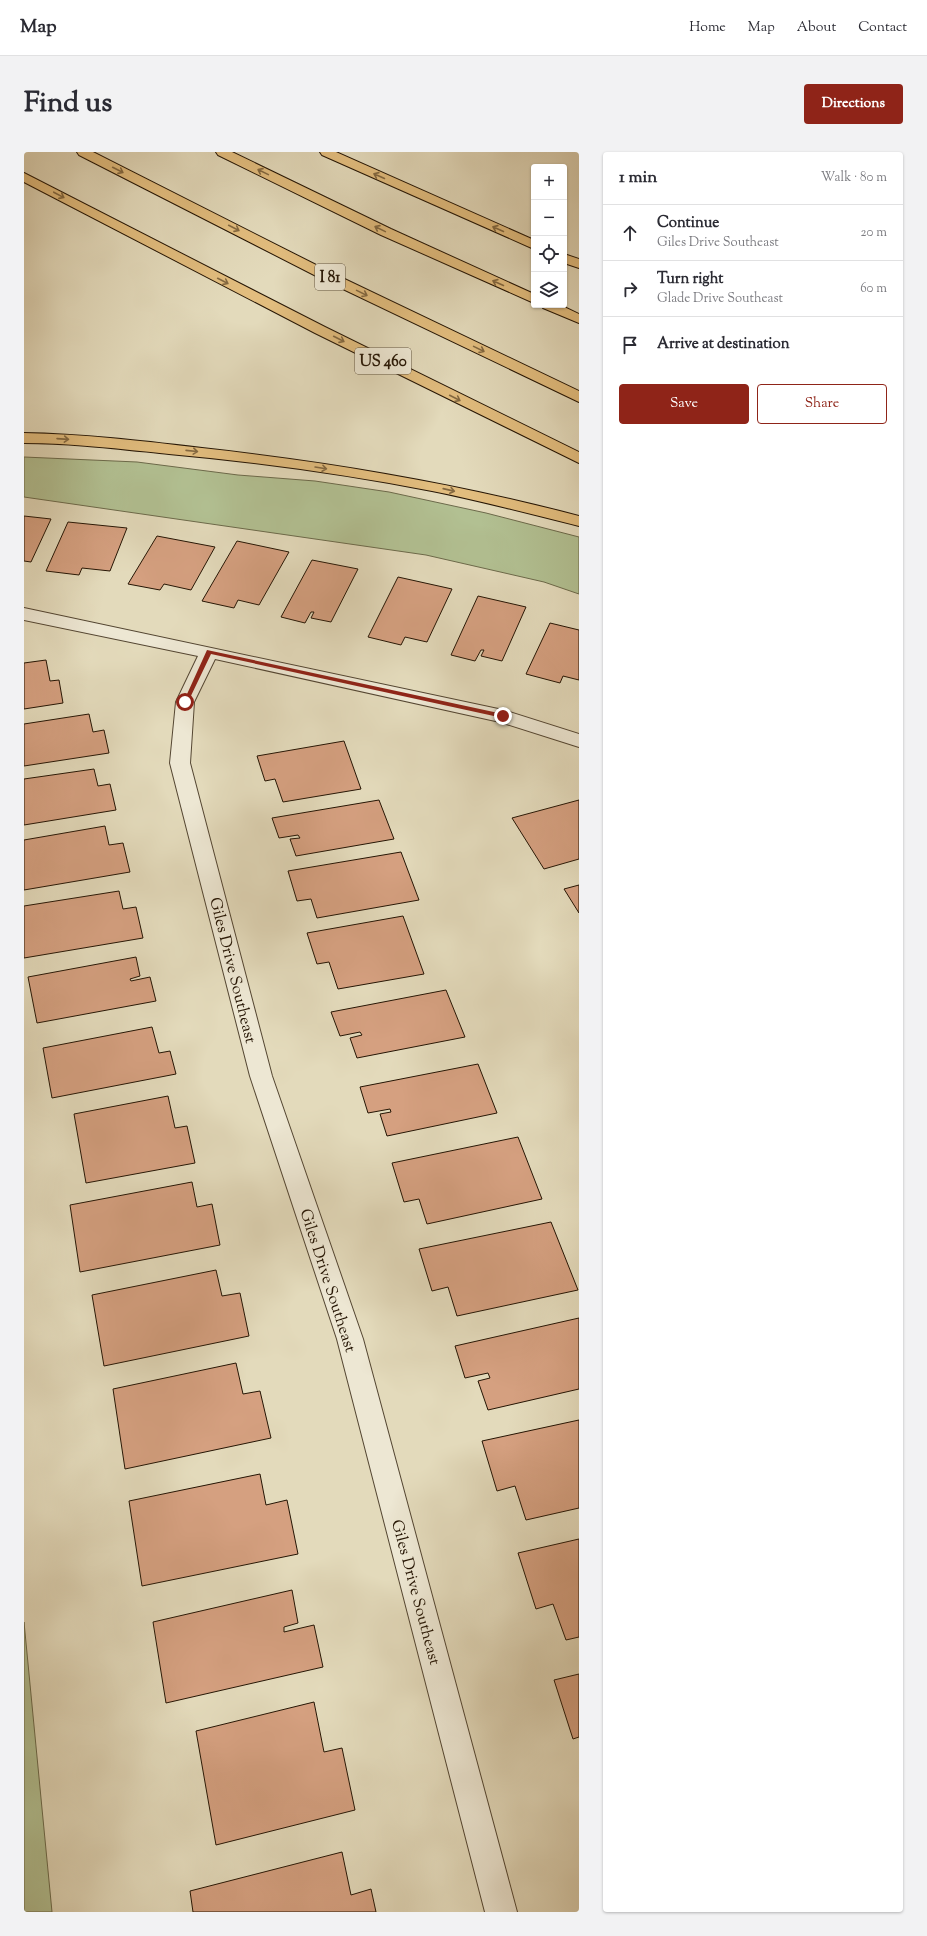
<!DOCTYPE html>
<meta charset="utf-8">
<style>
:root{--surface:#fff;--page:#f2f2f3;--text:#2b2b33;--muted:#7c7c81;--line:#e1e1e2;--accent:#8f2418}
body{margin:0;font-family:"Sorts Mill Goudy",serif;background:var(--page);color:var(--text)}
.controls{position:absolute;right:12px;top:12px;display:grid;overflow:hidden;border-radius:4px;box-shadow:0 1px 3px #0004}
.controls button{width:36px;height:36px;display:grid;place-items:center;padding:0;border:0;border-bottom:1px solid var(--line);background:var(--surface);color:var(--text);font:20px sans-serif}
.stop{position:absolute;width:12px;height:12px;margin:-9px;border:3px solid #8f2418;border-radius:50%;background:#fff}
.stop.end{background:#8f2418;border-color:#fff;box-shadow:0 1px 4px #0008}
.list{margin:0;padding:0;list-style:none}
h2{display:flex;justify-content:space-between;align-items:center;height:52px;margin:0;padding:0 16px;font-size:17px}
h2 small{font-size:13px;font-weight:400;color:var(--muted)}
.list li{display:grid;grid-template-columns:26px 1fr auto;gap:12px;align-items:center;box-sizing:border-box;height:56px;padding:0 16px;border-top:1px solid var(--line)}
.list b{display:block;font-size:15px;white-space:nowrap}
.list p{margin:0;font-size:13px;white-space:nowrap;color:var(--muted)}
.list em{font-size:13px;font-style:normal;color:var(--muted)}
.actions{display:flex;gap:8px;padding:12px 16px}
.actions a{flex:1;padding:9px 0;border:1px solid var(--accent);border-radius:4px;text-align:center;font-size:14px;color:var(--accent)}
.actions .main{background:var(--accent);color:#fff}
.icon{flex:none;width:22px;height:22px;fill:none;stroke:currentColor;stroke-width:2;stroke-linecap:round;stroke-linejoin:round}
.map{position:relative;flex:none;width:555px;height:1760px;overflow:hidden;border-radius:4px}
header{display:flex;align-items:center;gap:24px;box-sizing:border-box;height:56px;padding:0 20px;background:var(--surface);border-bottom:1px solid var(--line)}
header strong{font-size:19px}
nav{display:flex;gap:22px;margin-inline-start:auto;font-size:14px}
.intro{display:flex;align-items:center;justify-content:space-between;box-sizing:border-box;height:96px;padding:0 24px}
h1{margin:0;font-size:28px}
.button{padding:10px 18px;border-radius:4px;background:var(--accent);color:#fff;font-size:14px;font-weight:700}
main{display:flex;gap:24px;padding:0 24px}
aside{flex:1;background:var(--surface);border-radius:4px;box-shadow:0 1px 3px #0004}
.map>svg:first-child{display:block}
.green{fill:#b2c092;stroke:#6c6a4b}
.building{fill:#d5a080;stroke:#251504}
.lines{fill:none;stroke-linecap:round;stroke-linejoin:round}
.street-casing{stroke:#544632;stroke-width:2}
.highway-casing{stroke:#251504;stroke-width:2}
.street{fill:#ede7d3;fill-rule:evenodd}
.highway{fill:#e2bd7e;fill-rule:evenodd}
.oneway{stroke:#846941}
.route{fill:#8f2418}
.labels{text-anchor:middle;stroke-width:3.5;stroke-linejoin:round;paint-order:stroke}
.shield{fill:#ede7d3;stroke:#615442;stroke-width:1}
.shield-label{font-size:15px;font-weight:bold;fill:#251504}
.street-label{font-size:16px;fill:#251504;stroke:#ede7d3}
</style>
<header>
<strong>Map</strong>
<nav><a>Home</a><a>Map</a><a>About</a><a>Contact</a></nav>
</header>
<div class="intro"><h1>Find us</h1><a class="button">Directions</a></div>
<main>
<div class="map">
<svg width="555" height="1760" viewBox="0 0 555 1760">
<rect width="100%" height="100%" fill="#e3dabb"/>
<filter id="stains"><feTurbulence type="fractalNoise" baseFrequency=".005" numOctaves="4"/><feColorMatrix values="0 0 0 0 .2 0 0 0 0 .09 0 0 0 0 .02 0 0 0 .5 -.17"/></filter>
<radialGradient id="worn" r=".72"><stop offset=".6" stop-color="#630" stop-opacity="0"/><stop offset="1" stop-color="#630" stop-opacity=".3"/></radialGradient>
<!-- green -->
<g class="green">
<polygon points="0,305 113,310 214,323 291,329 365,340 462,361 555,385 555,442 520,430 402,403 0,345"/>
<polygon points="0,1470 28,1760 0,1760"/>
</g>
<!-- building -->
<g class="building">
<polygon points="0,364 27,367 7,410 0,409"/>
<polygon points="44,370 103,376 86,419 58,416 55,423 22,419"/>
<polygon points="133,384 191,395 167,438 140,432 136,438 104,432"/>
<polygon points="213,389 265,400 235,453 214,448 210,456 178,449"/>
<polygon points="288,408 334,417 307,470 287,466 290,460 287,460 281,471 257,465"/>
<polygon points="374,425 428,437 403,490 381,485 377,493 344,485"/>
<polygon points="454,444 502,455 478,509 457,504 460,498 457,498 451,509 427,503"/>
<polygon points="526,471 555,478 555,528 539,524 536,531 502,522"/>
<polygon points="22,508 26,529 35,528 39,551 0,557 0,511"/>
<polygon points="65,562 69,580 80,578 85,601 0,614 0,572"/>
<polygon points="320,589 337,637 259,650 251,627 241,629 233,604"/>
<polygon points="70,617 74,634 86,632 92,658 0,673 0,627"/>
<polygon points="355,648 370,687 272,704 266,687 276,686 274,683 255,686 248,666"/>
<polygon points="555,648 555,707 520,717 488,666"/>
<polygon points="81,674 85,693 99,691 106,720 0,738 0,688"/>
<polygon points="377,700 395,748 293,766 287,747 273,749 264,719"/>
<polygon points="555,733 555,761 540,737"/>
<polygon points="95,739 99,757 112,755 119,786 0,806 0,754"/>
<polygon points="379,764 400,822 314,837 305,810 293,812 283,781"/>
<polygon points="112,805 116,824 106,827 107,829 126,825 132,849 13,871 4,825"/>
<polygon points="422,838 441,885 333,906 326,886 338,883 336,880 316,884 307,860"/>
<polygon points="128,875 135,901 146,899 152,922 28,946 19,896"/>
<polygon points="454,912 473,961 363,984 356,962 367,960 366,957 344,961 336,935"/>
<polygon points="144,944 151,976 163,974 171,1011 62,1031 50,962"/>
<polygon points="494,985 518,1047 403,1072 395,1047 380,1050 368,1011"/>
<polygon points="168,1030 173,1055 188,1052 196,1093 56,1120 46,1053"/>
<polygon points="527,1070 554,1138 433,1164 424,1135 408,1139 395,1097"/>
<polygon points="192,1118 198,1144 216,1141 225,1184 80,1214 68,1143"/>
<polygon points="555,1166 555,1237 464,1258 454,1229 466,1226 464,1221 441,1226 431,1194"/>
<polygon points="212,1211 219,1242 236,1239 247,1286 101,1317 89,1237"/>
<polygon points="555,1268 555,1356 502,1368 491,1334 473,1339 458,1289"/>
<polygon points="236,1322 242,1353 263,1348 274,1402 118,1434 105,1349"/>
<polygon points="555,1387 555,1485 542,1488 529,1452 512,1457 494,1401"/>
<polygon points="268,1438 274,1471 260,1475 260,1480 290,1473 299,1515 142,1551 129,1470"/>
<polygon points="555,1522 555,1585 549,1587 530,1528"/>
<polygon points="290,1550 300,1600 318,1596 331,1658 192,1693 172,1579"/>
<polygon points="318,1700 327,1743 347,1737 352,1760 169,1760 166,1739"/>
</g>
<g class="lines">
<defs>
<polygon id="street" points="0,456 479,558 555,582 555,595 476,570 191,507 170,550 166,611 248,924 339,1187 493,1760 461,1760 313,1187 226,924 146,611 152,550 174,504 0,468"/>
<g id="highway">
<polygon points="53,0 69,0 308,121 555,239 555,250 298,127 55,3"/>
<polygon points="192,0 208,0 367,77 510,142 510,151 357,83 194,3"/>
<polygon points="296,0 312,0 510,88 510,97 298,3"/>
<polygon points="0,21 301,175 555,300 555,311 291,181 0,30"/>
<polygon points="540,102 555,107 555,116 540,111"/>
<polygon points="517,153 536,153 555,162 555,171 519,156"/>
<path d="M0 281C59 282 119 289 178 296 305 310 431 331 555 364V374C506 362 458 349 408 339 321 322 233 310 145 302 96 297 48 291 0 291Z"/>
</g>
</defs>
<!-- street casing -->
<use href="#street" class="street-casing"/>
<!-- highway casing -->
<use href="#highway" class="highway-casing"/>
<!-- street -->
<use href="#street" class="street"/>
<!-- highway -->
<use href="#highway" class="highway"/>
</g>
<!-- one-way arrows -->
<defs><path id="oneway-shaft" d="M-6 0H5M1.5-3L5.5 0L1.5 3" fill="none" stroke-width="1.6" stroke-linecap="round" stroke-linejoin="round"/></defs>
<g class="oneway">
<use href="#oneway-shaft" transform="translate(94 18) rotate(27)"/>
<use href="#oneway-shaft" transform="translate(239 20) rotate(-154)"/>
<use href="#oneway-shaft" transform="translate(355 24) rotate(-156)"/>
<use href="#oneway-shaft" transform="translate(35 43) rotate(28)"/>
<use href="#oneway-shaft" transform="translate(210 76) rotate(27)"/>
<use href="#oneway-shaft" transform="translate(356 77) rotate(-154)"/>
<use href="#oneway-shaft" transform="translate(474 77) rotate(-156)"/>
<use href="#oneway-shaft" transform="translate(199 129) rotate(27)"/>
<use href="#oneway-shaft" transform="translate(474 131) rotate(-156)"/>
<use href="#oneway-shaft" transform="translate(338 141) rotate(26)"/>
<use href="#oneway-shaft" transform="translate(315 187) rotate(27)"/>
<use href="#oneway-shaft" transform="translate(455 197) rotate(26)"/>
<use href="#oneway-shaft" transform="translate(431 246) rotate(27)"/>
<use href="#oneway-shaft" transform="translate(39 287) rotate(4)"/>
<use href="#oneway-shaft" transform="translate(168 299) rotate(6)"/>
<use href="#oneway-shaft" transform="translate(297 316) rotate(9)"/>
<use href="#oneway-shaft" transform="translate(425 338) rotate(13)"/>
</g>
<!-- route -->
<polygon class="route" points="183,498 479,562 482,564 479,566 187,502 164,550 159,551"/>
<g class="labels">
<!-- shield labels -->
<g class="shield">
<rect x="291" y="112" width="30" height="26" rx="3"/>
<rect x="331" y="196" width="56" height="26" rx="3"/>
</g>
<g class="shield-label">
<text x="306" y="130">I 81</text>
<text x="359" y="214">US 460</text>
</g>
<!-- street labels -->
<g class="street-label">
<text transform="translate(210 818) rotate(76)" y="6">Giles Drive Southeast</text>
<text transform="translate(305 1128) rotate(72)" y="6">Giles Drive Southeast</text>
<text transform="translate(393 1440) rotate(75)" y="6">Giles Drive Southeast</text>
</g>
</g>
<rect width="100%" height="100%" filter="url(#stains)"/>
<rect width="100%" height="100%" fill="url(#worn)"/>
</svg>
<div class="controls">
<button>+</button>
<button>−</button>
<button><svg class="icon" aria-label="locate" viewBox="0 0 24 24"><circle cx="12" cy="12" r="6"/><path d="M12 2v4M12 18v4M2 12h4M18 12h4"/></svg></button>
<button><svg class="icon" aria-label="layers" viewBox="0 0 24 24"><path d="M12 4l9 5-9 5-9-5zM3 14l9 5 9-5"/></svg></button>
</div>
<div class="stop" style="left:161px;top:550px"></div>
<div class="stop end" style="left:479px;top:564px"></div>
</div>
<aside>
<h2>1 min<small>Walk · 80 m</small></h2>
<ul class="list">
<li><svg class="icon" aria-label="ahead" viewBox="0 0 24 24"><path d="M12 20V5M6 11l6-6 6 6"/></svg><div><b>Continue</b><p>Giles Drive Southeast</p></div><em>20 m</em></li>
<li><svg class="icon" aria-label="right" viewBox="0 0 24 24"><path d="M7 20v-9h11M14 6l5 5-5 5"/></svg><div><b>Turn right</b><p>Glade Drive Southeast</p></div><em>60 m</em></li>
<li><svg class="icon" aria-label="arrive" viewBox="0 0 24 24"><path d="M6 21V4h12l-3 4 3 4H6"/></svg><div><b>Arrive at destination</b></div></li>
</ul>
<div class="actions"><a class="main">Save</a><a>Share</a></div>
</aside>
</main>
